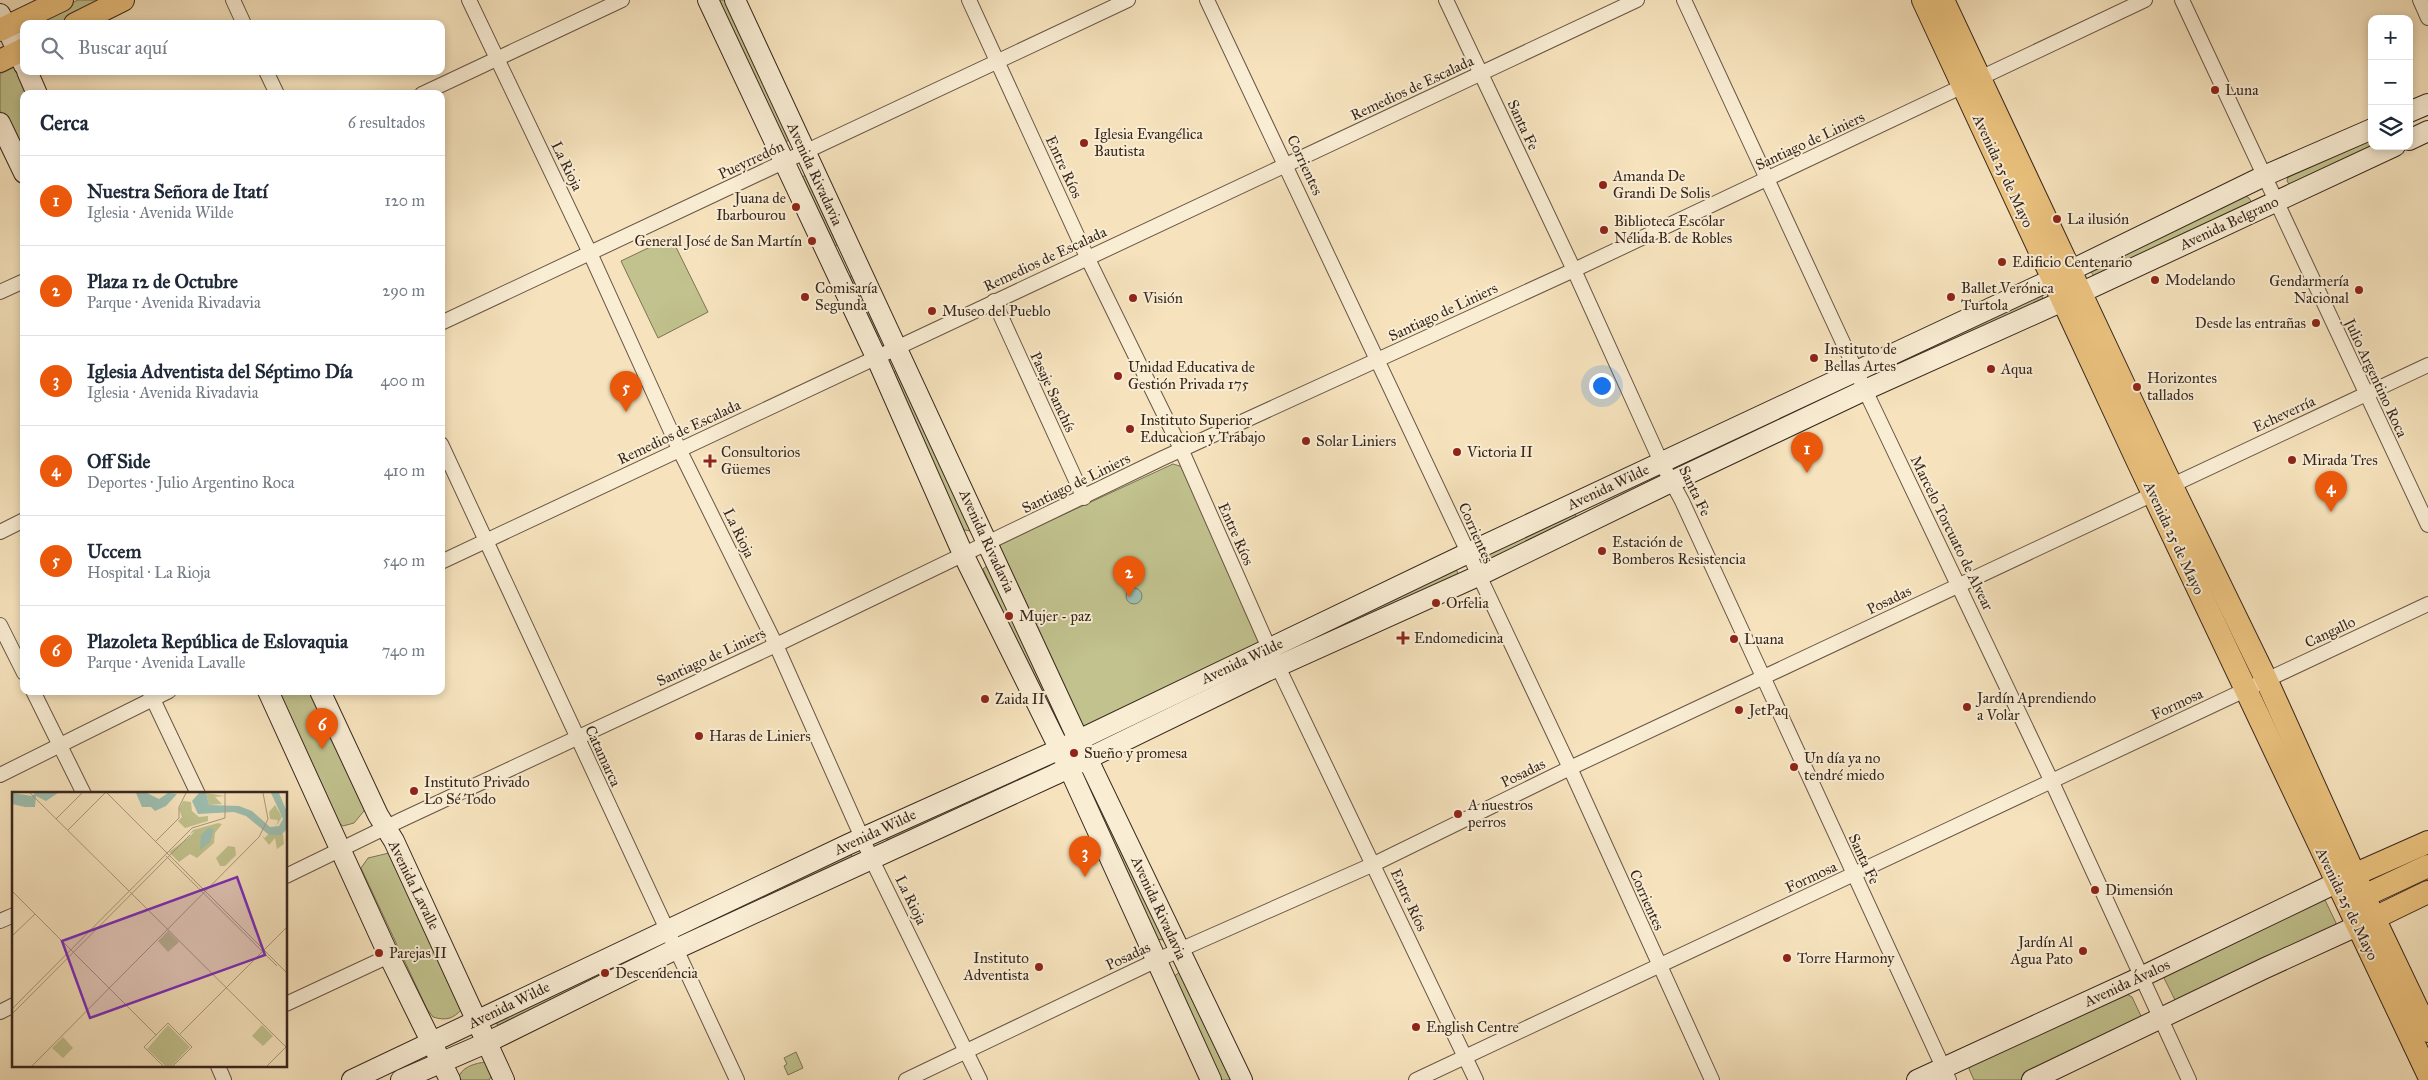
<!DOCTYPE html>
<html lang="es">
<meta charset="utf-8">
<style>
:root{--surface:#fff;--page:#f6f6f7;--text:#1f2937;--muted:#747a83;--line:#e0e1e3;--accent:#ea580c}
body{margin:0;font-family:"IM FELL Great Primer",serif;background:var(--page);color:var(--text)}
.controls{position:absolute;right:15px;top:15px;display:grid;overflow:hidden;border-radius:10px;box-shadow:0 2px 8px #0003}
.controls button{width:45px;height:45px;display:grid;place-items:center;padding:0;border:0;border-bottom:1px solid var(--line);background:var(--surface);color:var(--text);font:25px sans-serif}
.you{position:absolute;left:1601px;top:385px;width:18px;height:18px;margin:-12px;border:4px solid #fff;border-radius:50%;background:#1a73e8;box-shadow:0 0 0 8px #1a73e833}
.badge{display:grid;place-items:center;width:32px;height:32px;border-radius:50%;background:var(--accent);color:#fff;font-size:16px;font-weight:700}
.pin{position:absolute;translate:-50% -41px;filter:drop-shadow(0 1px 2px #0008)}
.pin::after{content:'';position:absolute;top:26px;width:18px;height:15px;background:inherit;clip-path:polygon(0 0,100% 0,50% 100%)}
.list{margin:0;padding:0;list-style:none}
h2{display:flex;justify-content:space-between;align-items:center;height:65px;margin:0;padding:0 20px;font-size:21px}
h2 small{font-size:16px;font-weight:400;color:var(--muted)}
.list li{display:grid;grid-template-columns:32px 1fr auto;gap:15px;align-items:center;box-sizing:border-box;height:90px;padding:0 20px;border-top:1px solid var(--line)}
.list b{display:block;font-size:19px;white-space:nowrap}
.list p{margin:0;font-size:16px;white-space:nowrap;color:var(--muted)}
.list em{font-size:16px;font-style:normal;color:var(--muted)}
.icon{flex:none;width:28px;height:28px;fill:none;stroke:currentColor;stroke-width:2;stroke-linecap:round;stroke-linejoin:round}
.map{position:relative;flex:none;width:2428px;height:1080px;overflow:hidden}
.search{position:absolute;background:var(--surface);box-shadow:0 2px 8px #0003;left:20px;top:20px;width:425px;height:55px;display:flex;align-items:center;gap:12px;box-sizing:border-box;padding:0 18px;border-radius:10px;color:var(--muted);font-size:19px}
.panel{position:absolute;background:var(--surface);box-shadow:0 2px 8px #0003;left:20px;top:90px;width:425px;height:605px;border-radius:10px}
.map>svg:first-child{display:block}
.green{fill:#c1c28e;stroke:#7c7456}
.water{fill:#9dbeb0;stroke:#758275}
.lines{fill:none;stroke-linecap:round;stroke-linejoin:round}
.minor-casing{stroke:#685645;stroke-width:16}
.secondary-casing{stroke:#38271d;stroke-width:22}
.primary-casing{stroke:#38271d;stroke-width:24}
.minor{stroke:#f9edd4;stroke-width:14}
.secondary{stroke:#f9edd4;stroke-width:20}
.primary{stroke:#ebc27e;stroke-width:22}
.poi-dot{fill:#8f2418;stroke:#f9edd4;stroke-width:2}
.labels{text-anchor:middle;stroke-width:4;stroke-linejoin:round;paint-order:stroke}
.street-label{font-size:15px;fill:#38271d;stroke:#f9edd4}
.poi-label{font-size:15px;fill:#38271d;stroke:#f9edd4;text-anchor:start}
.inset-road{fill:none;stroke:#aa987d;stroke-width:1}
.view{fill:#7b2cbf;fill-opacity:0.15;stroke:#7b2cbf;stroke-width:2.5}
.inset-edge{fill:none;stroke:#38271d;stroke-width:2.5}
</style>
<div class="map">
<svg width="2428" height="1080" viewBox="0 0 2428 1080">
<rect width="100%" height="100%" fill="#f6e3bd"/>
<filter id="stains"><feTurbulence type="fractalNoise" baseFrequency=".004" numOctaves="4"/><feColorMatrix values="0 0 0 0 .2 0 0 0 0 .09 0 0 0 0 .02 0 0 0 .5 -.17"/></filter>
<radialGradient id="worn" r=".72"><stop offset=".6" stop-color="#630" stop-opacity="0"/><stop offset="1" stop-color="#630" stop-opacity=".3"/></radialGradient>
<!-- green -->
<g class="green">
<polygon points="78,0 106,0 56,24 29,24"/>
<polygon points="715,0 727,0 790,136 789,140 784,143"/>
<polygon points="14,67 34,94 24,94 24,162 0,110 0,74"/>
<polygon points="2372,138 2372,146 2290,186 2287,181 2288,177"/>
<polygon points="806,175 839,244 831,248 800,178"/>
<polygon points="2244,195 2249,198 2252,203 2094,276 2091,272 2092,266"/>
<polygon points="671,237 708,312 658,338 621,261"/>
<polygon points="851,276 854,276 880,335 877,337 848,277"/>
<polygon points="2040,293 2044,300 1883,377 1879,371"/>
<polygon points="896,371 899,372 971,531 964,530 892,376 892,373"/>
<polygon points="1173,464 1183,467 1259,642 1257,649 1086,728 1079,724 997,552 1000,544"/>
<polygon points="1573,510 1580,524 1493,561 1488,555 1489,549"/>
<polygon points="988,565 1063,728 1060,729 1057,728 983,569"/>
<polygon points="1456,569 1459,576 1296,652 1293,647"/>
<polygon points="277,691 315,691 368,806 354,823 343,826 334,820"/>
<polygon points="1054,762 1057,768 888,843 886,836"/>
<polygon points="1087,776 1164,940 1155,939 1084,778"/>
<path d="M389 853 462 1009C453 1019 446 1021 433 1017L427 1009 361 868 368 858Z"/>
<polygon points="849,853 854,858 694,931 692,927"/>
<polygon points="2318,899 2325,900 2336,923 2333,931 2183,1002 2175,1000 2164,978 2168,969"/>
<polygon points="647,948 651,955 499,1028 494,1018"/>
<polygon points="1180,972 1231,1080 1222,1080 1173,977"/>
<polygon points="2123,992 2132,997 2141,1016 2139,1023 2020,1080 1974,1080 1969,1069 1974,1059"/>
<polygon points="796,1052 803,1068 788,1075 784,1066 787,1064 784,1058"/>
<path d="M487 1062 493 1074 489 1080H458C460 1067 475 1063 487 1062Z"/>
</g>
<!-- water -->
<circle class="water" cx="1134" cy="596" r="8"/>
<g class="lines">
<defs>
<g id="minor">
<polyline points="233,0 244,24"/>
<polyline points="469,0 590,253 679,449 776,645 872,860 980,1080"/>
<polyline points="969,0 1087,257 1182,451 1269,648 1476,1080"/>
<polyline points="1207,0 1570,768 1712,1080"/>
<polyline points="1446,0 1574,270 1661,462 1682,501 1949,1080"/>
<polyline points="1684,0 1865,390 2051,780 2189,1080"/>
<polyline points="2182,0 2428,525"/>
<polyline points="2420,0 2428,18"/>
<polyline points="266,71 277,94"/>
<polyline points="422,94 622,0"/>
<polyline points="0,292 24,281"/>
<polyline points="994,301 1084,498"/>
<polyline points="441,323 1128,0"/>
<polyline points="441,444 737,1080"/>
<polyline points="0,532 24,520"/>
<polyline points="441,562 1637,0"/>
<polyline points="0,625 24,673"/>
<polyline points="33,691 84,794"/>
<polyline points="150,693 198,794"/>
<polyline points="0,775 169,691"/>
<polyline points="286,876 401,820 776,645 1163,458 1574,270 2145,0"/>
<polyline points="0,921 14,915"/>
<polyline points="286,1004 389,956"/>
<polyline points="0,1012 14,1005"/>
<polyline points="218,1066 224,1080"/>
<polyline points="906,1080 1157,960 1374,864 1570,768 2428,365"/>
<polyline points="1416,1080 2428,604"/>
</g>
<g id="secondary">
<polyline points="708,0 877,359 963,554 1069,768 1211,1080"/>
<polyline points="735,0 1078,739 1242,1080"/>
<polyline points="0,14 24,65"/>
<polyline points="27,71 37,94"/>
<polyline points="2409,112 2428,104"/>
<polyline points="0,123 24,173"/>
<polyline points="2409,140 2428,131"/>
<polyline points="268,691 389,956 450,1080"/>
<polyline points="320,691 378,815 394,841 504,1080"/>
<polyline points="352,1080 849,844 1060,749 1468,553 2053,279 2264,176 2372,129"/>
<polyline points="401,1080 486,1043 676,949 1054,775 1265,672 1478,576 1673,481 1865,390 2063,301 2395,146"/>
<polyline points="1917,1080 2141,977 2336,883"/>
<polyline points="2032,1080 2263,969 2357,926"/>
</g>
<g id="primary">
<polyline points="1923,0 2138,462 2428,1074"/>
<polyline points="1943,0 2164,470 2266,679 2374,918 2428,1031"/>
<polyline points="75,24 123,0"/>
<polyline points="0,30 62,0"/>
<polyline points="0,61 24,49"/>
<polyline points="2340,881 2428,842"/>
<polyline points="2364,896 2428,866"/>
<polyline points="2360,925 2428,892"/>
</g>
</defs>
<!-- minor casing -->
<use href="#minor" class="minor-casing"/>
<!-- secondary casing -->
<use href="#secondary" class="secondary-casing"/>
<!-- primary casing -->
<use href="#primary" class="primary-casing"/>
<!-- minor -->
<use href="#minor" class="minor"/>
<!-- secondary -->
<use href="#secondary" class="secondary"/>
<!-- primary -->
<use href="#primary" class="primary"/>
</g>
<!-- markers -->
<g class="poi-dot">
<circle cx="2215" cy="90" r="5"/>
<circle cx="1084" cy="143" r="5"/>
<circle cx="1603" cy="185" r="5"/>
<circle cx="796" cy="207" r="5"/>
<circle cx="2057" cy="219" r="5"/>
<circle cx="1604" cy="230" r="5"/>
<circle cx="812" cy="241" r="5"/>
<circle cx="2002" cy="262" r="5"/>
<circle cx="2155" cy="280" r="5"/>
<circle cx="2359" cy="290" r="5"/>
<circle cx="805" cy="297" r="5"/>
<circle cx="1951" cy="297" r="5"/>
<circle cx="1133" cy="298" r="5"/>
<circle cx="932" cy="311" r="5"/>
<circle cx="2316" cy="323" r="5"/>
<circle cx="1814" cy="358" r="5"/>
<circle cx="1991" cy="369" r="5"/>
<circle cx="1118" cy="376" r="5"/>
<circle cx="2137" cy="387" r="5"/>
<circle cx="1130" cy="429" r="5"/>
<circle cx="1306" cy="441" r="5"/>
<circle cx="1457" cy="452" r="5"/>
<circle cx="2292" cy="460" r="5"/>
<path d="M707.5 453.5h5v5h5v5h-5v5h-5v-5h-5v-5h5z"/>
<circle cx="1602" cy="551" r="5"/>
<circle cx="1436" cy="603" r="5"/>
<circle cx="1009" cy="616" r="5"/>
<path d="M1400.5 630.5h5v5h5v5h-5v5h-5v-5h-5v-5h5z"/>
<circle cx="1734" cy="639" r="5"/>
<circle cx="985" cy="699" r="5"/>
<circle cx="1967" cy="707" r="5"/>
<circle cx="1739" cy="710" r="5"/>
<circle cx="699" cy="736" r="5"/>
<circle cx="1074" cy="753" r="5"/>
<circle cx="1794" cy="767" r="5"/>
<circle cx="414" cy="791" r="5"/>
<circle cx="1458" cy="814" r="5"/>
<circle cx="2095" cy="890" r="5"/>
<circle cx="2083" cy="951" r="5"/>
<circle cx="379" cy="953" r="5"/>
<circle cx="1787" cy="958" r="5"/>
<circle cx="1039" cy="967" r="5"/>
<circle cx="605" cy="973" r="5"/>
<circle cx="1416" cy="1027" r="5"/>
</g>
<g class="labels">
<!-- street labels -->
<g class="street-label">
<text transform="translate(1412 88) rotate(-25)" y="5">Remedios de Escalada</text>
<text transform="translate(1523 125) rotate(65)" y="5">Santa Fe</text>
<text transform="translate(1810 141) rotate(-25)" y="5">Santiago de Liniers</text>
<text transform="translate(751 160) rotate(-25)" y="5">Pueyrredón</text>
<text transform="translate(1305 165) rotate(65)" y="5">Corrientes</text>
<text transform="translate(567 166) rotate(64)" y="5">La Rioja</text>
<text transform="translate(1064 167) rotate(65)" y="5">Entre Ríos</text>
<text transform="translate(2003 171) rotate(65)" y="5">Avenida 25 de Mayo</text>
<text transform="translate(815 174) rotate(65)" y="5">Avenida Rivadavia</text>
<text transform="translate(2229 223) rotate(-25)" y="5">Avenida Belgrano</text>
<text transform="translate(1045 259) rotate(-25)" y="5">Remedios de Escalada</text>
<text transform="translate(1443 312) rotate(-25)" y="5">Santiago de Liniers</text>
<text transform="translate(2376 378) rotate(65)" y="5">Julio Argentino Roca</text>
<text transform="translate(1053 392) rotate(65)" y="5">Pasaje Sanchís</text>
<text transform="translate(2284 414) rotate(-25)" y="5">Echeverría</text>
<text transform="translate(679 432) rotate(-25)" y="5">Remedios de Escalada</text>
<text transform="translate(1076 483) rotate(-26)" y="5">Santiago de Liniers</text>
<text transform="translate(1608 487) rotate(-25)" y="5">Avenida Wilde</text>
<text transform="translate(1695 491) rotate(64)" y="5">Santa Fe</text>
<text transform="translate(739 533) rotate(64)" y="5">La Rioja</text>
<text transform="translate(1476 533) rotate(66)" y="5">Corrientes</text>
<text transform="translate(1952 533) rotate(64)" y="5">Marcelo Torcuato de Alvear</text>
<text transform="translate(1236 534) rotate(66)" y="5">Entre Ríos</text>
<text transform="translate(2174 538) rotate(65)" y="5">Avenida 25 de Mayo</text>
<text transform="translate(987 541) rotate(65)" y="5">Avenida Rivadavia</text>
<text transform="translate(1889 600) rotate(-26)" y="5">Posadas</text>
<text transform="translate(2330 632) rotate(-25)" y="5">Cangallo</text>
<text transform="translate(711 657) rotate(-25)" y="5">Santiago de Liniers</text>
<text transform="translate(1242 661) rotate(-25)" y="5">Avenida Wilde</text>
<text transform="translate(2177 704) rotate(-25)" y="5">Formosa</text>
<text transform="translate(603 756) rotate(65)" y="5">Catamarca</text>
<text transform="translate(1523 773) rotate(-26)" y="5">Posadas</text>
<text transform="translate(875 832) rotate(-25)" y="5">Avenida Wilde</text>
<text transform="translate(1864 859) rotate(65)" y="5">Santa Fe</text>
<text transform="translate(1811 877) rotate(-25)" y="5">Formosa</text>
<text transform="translate(414 885) rotate(64)" y="5">Avenida Lavalle</text>
<text transform="translate(911 900) rotate(64)" y="5">La Rioja</text>
<text transform="translate(1409 900) rotate(65)" y="5">Entre Ríos</text>
<text transform="translate(1647 900) rotate(66)" y="5">Corrientes</text>
<text transform="translate(2347 904) rotate(64)" y="5">Avenida 25 de Mayo</text>
<text transform="translate(1159 908) rotate(65)" y="5">Avenida Rivadavia</text>
<text transform="translate(1128 956) rotate(-25)" y="5">Posadas</text>
<text transform="translate(2127 983) rotate(-25)" y="5">Avenida Ávalos</text>
<text transform="translate(509 1005) rotate(-26)" y="5">Avenida Wilde</text>
</g>
<!-- poi labels -->
<g class="poi-label">
<text x="2225" y="95">Luna</text>
<text x="1094" y="139">Iglesia Evangélica<tspan x="1094" dy="17">Bautista</tspan></text>
<text x="1613" y="181">Amanda De<tspan x="1613" dy="17">Grandi De Solis</tspan></text>
<text x="786" y="203" text-anchor="end">Juana de<tspan x="786" dy="17">Ibarbourou</tspan></text>
<text x="2067" y="224">La ilusión</text>
<text x="1614" y="226">Biblioteca Escolar<tspan x="1614" dy="17">Nélida B. de Robles</tspan></text>
<text x="802" y="246" text-anchor="end">General José de San Martín</text>
<text x="2012" y="267">Edificio Centenario</text>
<text x="2165" y="285">Modelando</text>
<text x="2349" y="286" text-anchor="end">Gendarmería<tspan x="2349" dy="17">Nacional</tspan></text>
<text x="815" y="293">Comisaría<tspan x="815" dy="17">Segunda</tspan></text>
<text x="1961" y="293">Ballet Verónica<tspan x="1961" dy="17">Turtola</tspan></text>
<text x="1143" y="303">Visión</text>
<text x="942" y="316">Museo del Pueblo</text>
<text x="2306" y="328" text-anchor="end">Desde las entrañas</text>
<text x="1824" y="354">Instituto de<tspan x="1824" dy="17">Bellas Artes</tspan></text>
<text x="1128" y="372">Unidad Educativa de<tspan x="1128" dy="17">Gestión Privada 175</tspan></text>
<text x="2001" y="374">Aqua</text>
<text x="2147" y="383">Horizontes<tspan x="2147" dy="17">tallados</tspan></text>
<text x="1140" y="425">Instituto Superior<tspan x="1140" dy="17">Educacion y Trabajo</tspan></text>
<text x="1316" y="446">Solar Liniers</text>
<text x="721" y="457">Consultorios<tspan x="721" dy="17">Güemes</tspan></text>
<text x="1467" y="457">Victoria II</text>
<text x="2302" y="465">Mirada Tres</text>
<text x="1612" y="547">Estación de<tspan x="1612" dy="17">Bomberos Resistencia</tspan></text>
<text x="1446" y="608">Orfelia</text>
<text x="1019" y="621">Mujer - paz</text>
<text x="1414" y="643">Endomedicina</text>
<text x="1744" y="644">Luana</text>
<text x="1977" y="703">Jardín Aprendiendo<tspan x="1977" dy="17">a Volar</tspan></text>
<text x="995" y="704">Zaida II</text>
<text x="1749" y="715">JetPaq</text>
<text x="709" y="741">Haras de Liniers</text>
<text x="1084" y="758">Sueño y promesa</text>
<text x="1804" y="763">Un día ya no<tspan x="1804" dy="17">tendré miedo</tspan></text>
<text x="424" y="787">Instituto Privado<tspan x="424" dy="17">Lo Sé Todo</tspan></text>
<text x="1468" y="810">A nuestros<tspan x="1468" dy="17">perros</tspan></text>
<text x="2105" y="895">Dimensión</text>
<text x="2073" y="947" text-anchor="end">Jardín Al<tspan x="2073" dy="17">Agua Pato</tspan></text>
<text x="389" y="958">Parejas II</text>
<text x="1029" y="963" text-anchor="end">Instituto<tspan x="1029" dy="17">Adventista</tspan></text>
<text x="1797" y="963">Torre Harmony</text>
<text x="615" y="978">Descendencia</text>
<text x="1426" y="1032">English Centre</text>
</g>
</g>
<!-- overview -->
<g transform="translate(12 792)">
<rect width="275" height="275" fill="#f6e3bd"/>
<path d="M194 1 213 4 203 5 210 12 197 13ZM171 9 179 10 180 19 187 25 196 24V29L173 36 166 29 170 25 167 17ZM263 13 270 25 264 34 266 28 258 27 257 20ZM206 31 210 32 203 41 202 51 185 66 178 62 167 70 157 60 176 46 183 39 178 42 181 38ZM271 42 272 52 265 57 263 46 257 53 250 44 253 46 255 43ZM216 54 223 55 224 63 213 74H208L204 66ZM156 139 167 150 156 160 146 149ZM156 233 178 255 160 274H153L135 257ZM250 233 261 244 251 254 240 244ZM51 245 61 256 51 266 40 256Z" fill="#c1c28e"/>
<path d="M0 1 20 4 23 1H46L34 9 24 4 23 15H13L0 12ZM124 1H135L147 7 156 1 165 2 154 14 143 19 139 15H130ZM187 1H194L197 13 227 14 240 19 258 35 267 34 271 27 259 1H267L275 20V37L269 43H257L234 24 222 20 186 22 180 9ZM196 36 202 37 198 50 188 58 189 43Z" fill="#9dbeb0"/>
<path class="inset-road" d="M18 1 117 99M95 1 275 181M44 27 70 1M56 38 93 1M143 50 167 26V15L174 1M154 64 265 174M0 99 144 243M118 100 275 256M0 144 23 122M0 217 180 36 213 26V1M0 222 178 43M167 243 275 135M20 274 247 45 256 27 251 1M151 274 132 255 156 231 180 255 161 274M255 274 275 254"/>
<path class="view" d="M225 85 253 163 78 226 50 149Z"/>
<rect width="275" height="275" class="inset-edge"/>
</g>
<rect width="100%" height="100%" filter="url(#stains)"/>
<rect width="100%" height="100%" fill="url(#worn)"/>
</svg>
<div class="controls">
<button>+</button>
<button>−</button>
<button><svg class="icon" aria-label="layers" viewBox="0 0 24 24"><path d="M12 4l9 5-9 5-9-5zM3 14l9 5 9-5"/></svg></button>
</div>
<div class="you"></div>
<div class="pin badge" style="left:1807px;top:473px">1</div>
<div class="pin badge" style="left:1129px;top:597px">2</div>
<div class="pin badge" style="left:1085px;top:877px">3</div>
<div class="pin badge" style="left:2331px;top:512px">4</div>
<div class="pin badge" style="left:626px;top:412px">5</div>
<div class="pin badge" style="left:322px;top:749px">6</div>
<div class="search"><svg class="icon" aria-label="search" viewBox="0 0 24 24"><circle cx="10" cy="10" r="6"/><path d="M15 15l6 6"/></svg>Buscar aquí</div>
<section class="panel">
<h2>Cerca<small>6 resultados</small></h2>
<ul class="list">
<li><span class="badge">1</span><div><b>Nuestra Señora de Itatí</b><p>Iglesia · Avenida Wilde</p></div><em>120 m</em></li>
<li><span class="badge">2</span><div><b>Plaza 12 de Octubre</b><p>Parque · Avenida Rivadavia</p></div><em>290 m</em></li>
<li><span class="badge">3</span><div><b>Iglesia Adventista del Séptimo Día</b><p>Iglesia · Avenida Rivadavia</p></div><em>400 m</em></li>
<li><span class="badge">4</span><div><b>Off Side</b><p>Deportes · Julio Argentino Roca</p></div><em>410 m</em></li>
<li><span class="badge">5</span><div><b>Uccem</b><p>Hospital · La Rioja</p></div><em>540 m</em></li>
<li><span class="badge">6</span><div><b>Plazoleta República de Eslovaquia</b><p>Parque · Avenida Lavalle</p></div><em>740 m</em></li>
</ul>
</section>
</div>
